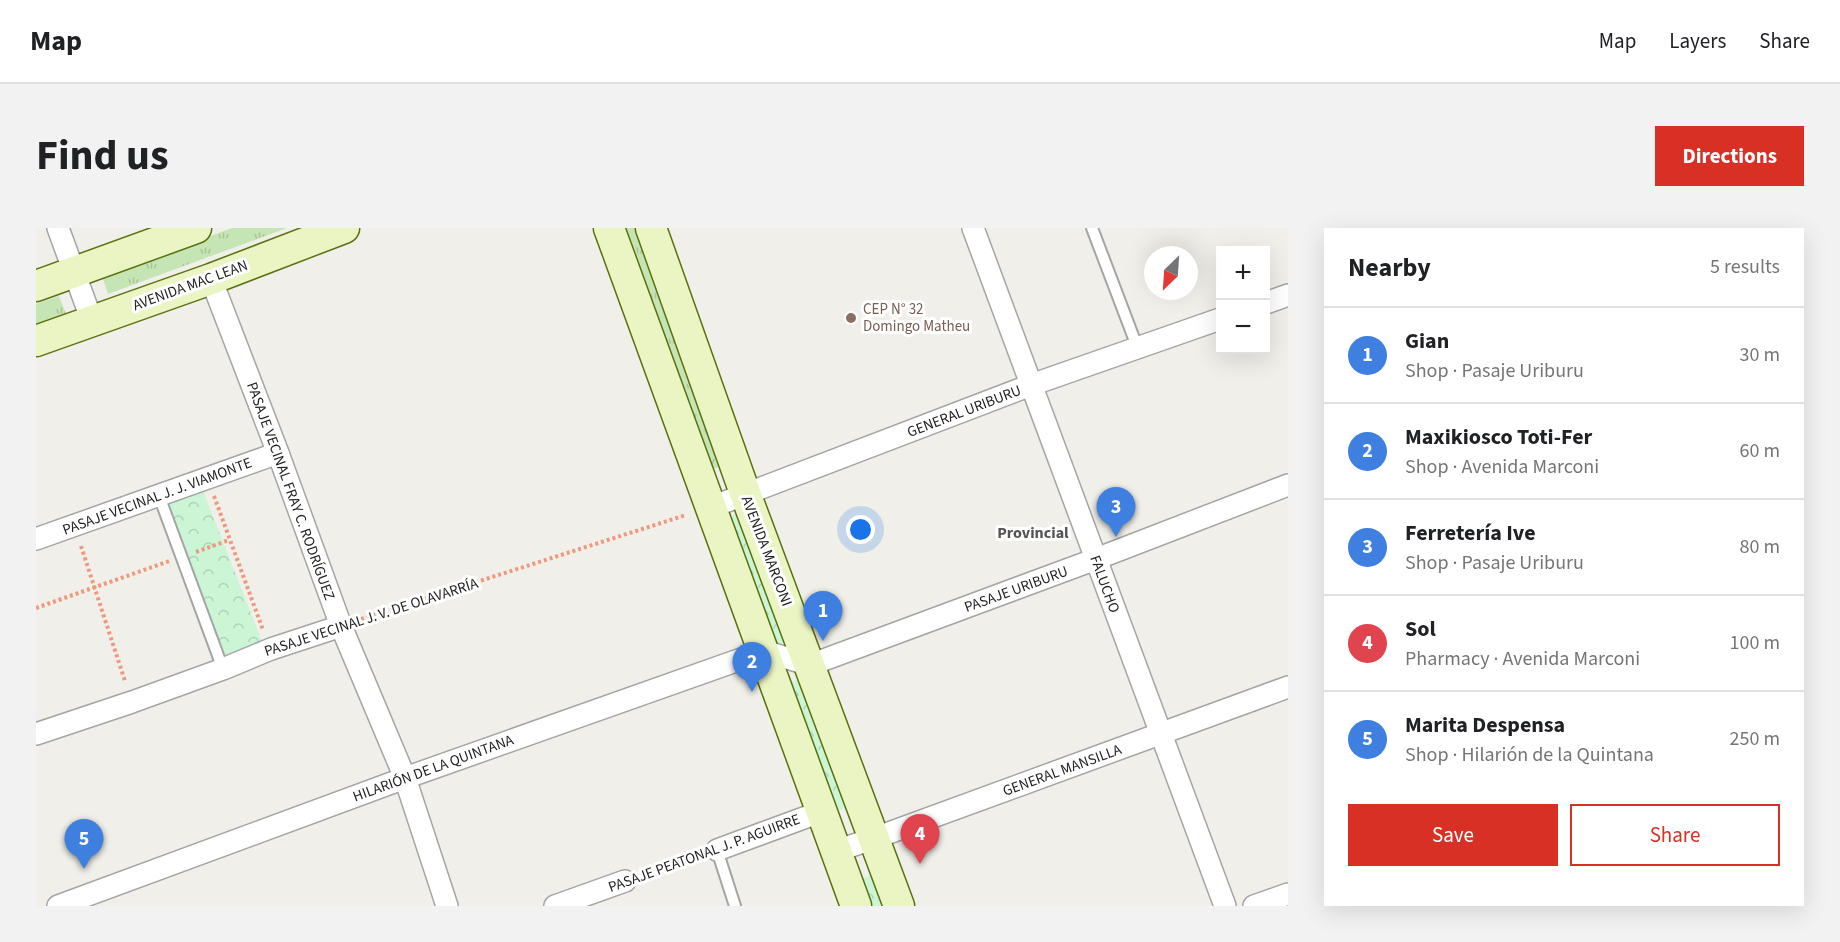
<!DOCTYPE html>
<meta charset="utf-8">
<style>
:root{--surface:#fff;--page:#f2f2f2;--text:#202124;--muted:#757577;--line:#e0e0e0;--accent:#d93025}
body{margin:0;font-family:"Source Sans 3",sans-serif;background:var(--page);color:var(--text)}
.controls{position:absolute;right:18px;top:18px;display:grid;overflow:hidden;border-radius:0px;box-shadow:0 6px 24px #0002}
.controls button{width:54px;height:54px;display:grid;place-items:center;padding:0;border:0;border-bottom:2px solid var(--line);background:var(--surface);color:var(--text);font:30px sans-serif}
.compass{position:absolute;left:1108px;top:18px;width:54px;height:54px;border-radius:50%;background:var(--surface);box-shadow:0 6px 24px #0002;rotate:205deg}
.you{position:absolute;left:825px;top:302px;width:21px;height:21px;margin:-15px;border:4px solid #fff;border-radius:50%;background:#1a73e8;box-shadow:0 0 0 9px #1a73e833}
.badge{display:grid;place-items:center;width:39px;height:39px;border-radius:50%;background:var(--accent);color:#fff;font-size:20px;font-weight:700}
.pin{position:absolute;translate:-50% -50px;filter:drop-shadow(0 2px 3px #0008)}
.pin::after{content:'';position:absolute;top:32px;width:21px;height:18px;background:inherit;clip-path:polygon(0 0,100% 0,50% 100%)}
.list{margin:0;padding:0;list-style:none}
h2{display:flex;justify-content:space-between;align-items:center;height:78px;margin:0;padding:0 24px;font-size:26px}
h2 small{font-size:20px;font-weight:400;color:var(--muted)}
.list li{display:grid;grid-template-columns:39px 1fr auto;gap:18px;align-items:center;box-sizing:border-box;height:96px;padding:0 24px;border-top:2px solid var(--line)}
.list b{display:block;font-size:22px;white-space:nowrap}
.list p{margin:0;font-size:20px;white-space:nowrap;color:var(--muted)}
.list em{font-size:20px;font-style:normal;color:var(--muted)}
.actions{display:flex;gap:12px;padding:18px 24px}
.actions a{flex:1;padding:14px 0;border:2px solid var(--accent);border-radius:0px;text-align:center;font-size:21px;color:var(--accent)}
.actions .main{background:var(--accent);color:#fff}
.map{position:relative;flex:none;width:1252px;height:678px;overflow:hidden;border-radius:0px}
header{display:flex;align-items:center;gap:36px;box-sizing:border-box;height:84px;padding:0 30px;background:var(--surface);border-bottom:2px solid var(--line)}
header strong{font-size:28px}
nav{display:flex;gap:33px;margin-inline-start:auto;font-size:21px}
.intro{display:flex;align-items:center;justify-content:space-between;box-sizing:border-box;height:144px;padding:0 36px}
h1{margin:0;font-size:42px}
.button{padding:15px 27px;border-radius:0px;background:var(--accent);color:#fff;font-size:21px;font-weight:700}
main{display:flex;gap:36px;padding:0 36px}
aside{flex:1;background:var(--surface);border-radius:0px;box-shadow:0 6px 24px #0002}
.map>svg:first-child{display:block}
.grass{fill:url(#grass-tufts)}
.park{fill:url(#park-crowns)}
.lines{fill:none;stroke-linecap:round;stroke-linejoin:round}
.service-casing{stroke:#a5a5a5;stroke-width:14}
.minor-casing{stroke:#a5a5a5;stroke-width:24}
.secondary-casing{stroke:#597110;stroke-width:33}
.path{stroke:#ee987d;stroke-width:4;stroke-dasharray:3 3;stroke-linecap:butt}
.service{stroke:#fff;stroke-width:10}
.minor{stroke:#fff;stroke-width:21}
.secondary{stroke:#ebf5c3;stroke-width:30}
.education-dot{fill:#8d6e63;stroke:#fff;stroke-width:2}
.labels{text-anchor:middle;stroke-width:6;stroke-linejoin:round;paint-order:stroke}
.street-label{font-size:15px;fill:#212121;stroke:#fff}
.education-label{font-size:15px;fill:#785e54;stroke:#fff;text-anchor:start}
.neighbourhood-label{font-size:16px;font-weight:bold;fill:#545454;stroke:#fff}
</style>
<header>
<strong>Map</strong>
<nav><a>Map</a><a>Layers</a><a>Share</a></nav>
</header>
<div class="intro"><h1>Find us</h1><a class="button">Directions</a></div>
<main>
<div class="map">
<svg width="1252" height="678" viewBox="0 0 1252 678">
<defs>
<pattern id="grass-tufts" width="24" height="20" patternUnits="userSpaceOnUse" patternTransform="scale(1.5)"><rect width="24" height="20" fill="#c6e5b4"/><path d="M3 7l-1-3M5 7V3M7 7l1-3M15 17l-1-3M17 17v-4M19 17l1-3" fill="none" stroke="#aac49a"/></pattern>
<pattern id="park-crowns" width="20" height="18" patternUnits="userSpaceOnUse" patternTransform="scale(1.5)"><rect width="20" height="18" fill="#cbf5d4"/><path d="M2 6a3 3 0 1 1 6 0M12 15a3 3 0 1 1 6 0" fill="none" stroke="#aed2b6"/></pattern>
</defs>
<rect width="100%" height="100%" fill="#f1efe9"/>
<!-- grass -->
<g class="grass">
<polygon points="196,0 251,0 72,66 66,48"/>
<polygon points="585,0 601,0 685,238 671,243"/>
<polygon points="23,68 30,86 0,97 0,76"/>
</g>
<!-- park -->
<g class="park">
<polygon points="165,258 226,413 187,428 125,273"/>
<polygon points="701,286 749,414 735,419 687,291"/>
<polygon points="764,451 811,579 798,584 750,455"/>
<polygon points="836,647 847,678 831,678 822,652"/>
</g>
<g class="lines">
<defs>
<g id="service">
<polyline points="1056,0 1102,121"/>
<polyline points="123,268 187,441"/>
<polyline points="681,622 699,678"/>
</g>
<g id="minor">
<polyline points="22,0 56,93"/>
<polyline points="937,0 1189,678"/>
<polyline points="175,51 242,225 305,398 369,550 411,678"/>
<polyline points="1230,75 1252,67"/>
<polyline points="673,280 995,157 1184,91"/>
<polyline points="0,311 242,225"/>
<polyline points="0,506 96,474 187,441 235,421 305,398"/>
<polyline points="681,622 784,584"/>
<polyline points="800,623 839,610 1252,459"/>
<polyline points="22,678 369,550 728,423 774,437 1060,331 1252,257"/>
<polyline points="519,678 589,653"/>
<polyline points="1218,678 1252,666"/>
</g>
<g id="secondary">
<path d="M573 0C655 226 737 452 820 678"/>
<polyline points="615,0 709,265 863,678"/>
<polyline points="0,58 160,0"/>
<polyline points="0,113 175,51 308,0"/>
</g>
</defs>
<!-- service casing -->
<use href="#service" class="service-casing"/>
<!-- minor casing -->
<use href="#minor" class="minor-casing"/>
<!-- secondary casing -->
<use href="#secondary" class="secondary-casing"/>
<!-- path -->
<g class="path">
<polyline points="178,268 227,402"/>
<polyline points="45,318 89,453"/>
<polyline points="160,324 193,312"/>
<polyline points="0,380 133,333"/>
<polyline points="325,391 650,287"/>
<polyline points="607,647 663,628"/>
</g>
<!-- service -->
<use href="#service" class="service"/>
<!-- minor -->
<use href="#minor" class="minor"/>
<!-- secondary -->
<use href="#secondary" class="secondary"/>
</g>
<!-- markers -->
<circle class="education-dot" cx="815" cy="90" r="6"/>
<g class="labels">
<!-- street labels -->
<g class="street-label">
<text transform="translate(154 57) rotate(-20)" y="5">AVENIDA MAC LEAN</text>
<text transform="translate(928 183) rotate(-21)" y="5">GENERAL URIBURU</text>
<text transform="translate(255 263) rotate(70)" y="5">PASAJE VECINAL FRAY C. RODRÍGUEZ</text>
<text transform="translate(121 268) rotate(-20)" y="5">PASAJE VECINAL J. J. VIAMONTE</text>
<text transform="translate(731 323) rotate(69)" y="5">AVENIDA MARCONI</text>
<text transform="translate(1069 356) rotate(70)" y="5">FALUCHO</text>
<text transform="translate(980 361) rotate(-20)" y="5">PASAJE URIBURU</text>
<text transform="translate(335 389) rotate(-18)" y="5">PASAJE VECINAL J. V. DE OLAVARRÍA</text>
<text transform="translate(397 540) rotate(-20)" y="5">HILARIÓN DE LA QUINTANA</text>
<text transform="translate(1026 542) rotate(-20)" y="5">GENERAL MANSILLA</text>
<text transform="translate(668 625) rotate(-20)" y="5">PASAJE PEATONAL J. P. AGUIRRE</text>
</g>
<!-- education labels -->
<g class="education-label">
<text x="827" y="86">CEP N° 32<tspan x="827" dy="17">Domingo Matheu</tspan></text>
</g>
<!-- neighbourhood labels -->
<g class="neighbourhood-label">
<text x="997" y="310">Provincial</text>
</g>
</g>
</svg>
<div class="controls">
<button>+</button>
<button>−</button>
</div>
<svg class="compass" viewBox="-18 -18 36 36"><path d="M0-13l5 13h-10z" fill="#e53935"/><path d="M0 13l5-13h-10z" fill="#757577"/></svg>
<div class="you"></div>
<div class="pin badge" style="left:787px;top:413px;background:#3f7fe0">1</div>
<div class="pin badge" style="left:716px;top:464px;background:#3f7fe0">2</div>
<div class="pin badge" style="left:1080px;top:309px;background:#3f7fe0">3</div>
<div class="pin badge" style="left:884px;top:636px;background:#e0444e">4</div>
<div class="pin badge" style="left:48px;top:641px;background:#3f7fe0">5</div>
</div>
<aside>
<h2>Nearby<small>5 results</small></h2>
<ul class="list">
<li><span class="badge" style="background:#3f7fe0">1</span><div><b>Gian</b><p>Shop · Pasaje Uriburu</p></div><em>30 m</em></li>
<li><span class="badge" style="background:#3f7fe0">2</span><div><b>Maxikiosco Toti-Fer</b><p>Shop · Avenida Marconi</p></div><em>60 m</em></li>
<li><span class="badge" style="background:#3f7fe0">3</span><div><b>Ferretería Ive</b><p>Shop · Pasaje Uriburu</p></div><em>80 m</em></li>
<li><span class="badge" style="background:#e0444e">4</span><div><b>Sol</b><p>Pharmacy · Avenida Marconi</p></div><em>100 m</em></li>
<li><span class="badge" style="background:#3f7fe0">5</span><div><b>Marita Despensa</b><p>Shop · Hilarión de la Quintana</p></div><em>250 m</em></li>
</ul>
<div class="actions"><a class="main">Save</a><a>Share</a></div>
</aside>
</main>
